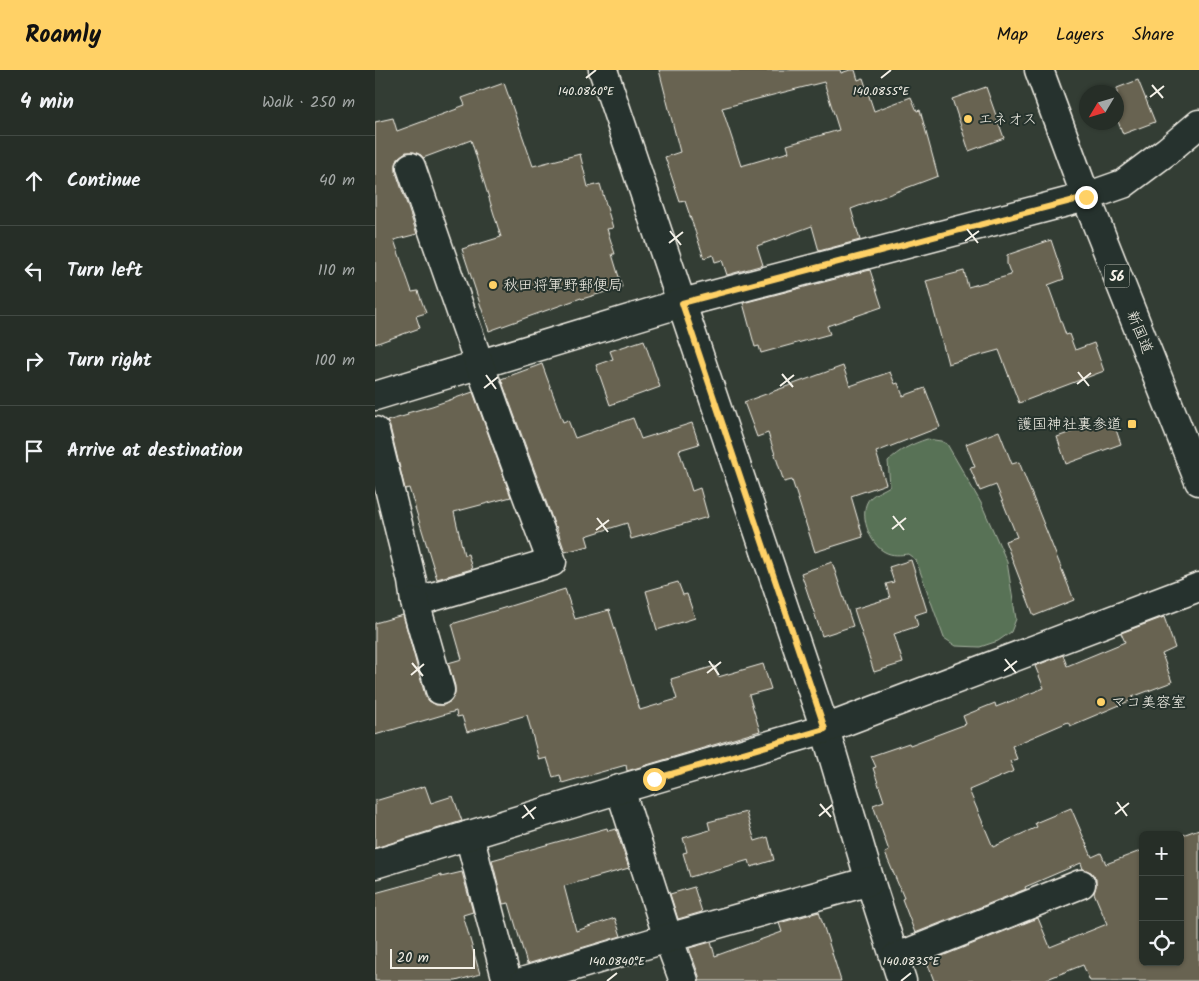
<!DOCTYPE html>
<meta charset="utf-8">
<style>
:root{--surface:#262e27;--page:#323a33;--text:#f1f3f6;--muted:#a4a8a7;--line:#424a44;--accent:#ffd166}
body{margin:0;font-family:Kalam,"Klee One",sans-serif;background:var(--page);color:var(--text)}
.controls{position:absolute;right:15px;bottom:15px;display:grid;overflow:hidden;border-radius:8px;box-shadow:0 1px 4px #0004}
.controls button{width:45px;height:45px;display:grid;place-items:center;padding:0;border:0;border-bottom:1px solid var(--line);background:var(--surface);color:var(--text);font:25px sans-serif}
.compass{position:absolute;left:704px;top:15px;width:45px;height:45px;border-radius:50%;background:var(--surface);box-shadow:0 1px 4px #0004;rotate:232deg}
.scale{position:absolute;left:15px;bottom:12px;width:85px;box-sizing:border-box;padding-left:5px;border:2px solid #f4f1e8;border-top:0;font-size:14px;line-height:18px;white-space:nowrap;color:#f4f1e8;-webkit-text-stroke:4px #26332d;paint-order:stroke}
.stop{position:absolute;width:15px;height:15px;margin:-11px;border:4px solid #ffd166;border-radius:50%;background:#fff}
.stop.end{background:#ffd166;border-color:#fff;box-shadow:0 1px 5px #0008}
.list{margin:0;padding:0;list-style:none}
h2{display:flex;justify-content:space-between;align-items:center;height:65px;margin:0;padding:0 20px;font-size:21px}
h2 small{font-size:16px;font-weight:400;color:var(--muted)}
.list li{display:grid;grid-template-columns:32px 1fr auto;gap:15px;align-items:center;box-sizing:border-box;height:90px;padding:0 20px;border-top:1px solid var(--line)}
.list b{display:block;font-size:19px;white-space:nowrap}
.list em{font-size:16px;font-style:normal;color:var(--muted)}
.icon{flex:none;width:28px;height:28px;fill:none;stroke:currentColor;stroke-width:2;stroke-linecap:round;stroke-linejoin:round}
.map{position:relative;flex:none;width:824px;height:911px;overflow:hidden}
header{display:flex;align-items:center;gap:30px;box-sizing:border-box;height:70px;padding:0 25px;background:var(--accent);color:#111}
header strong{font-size:24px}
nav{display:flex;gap:28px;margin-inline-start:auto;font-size:18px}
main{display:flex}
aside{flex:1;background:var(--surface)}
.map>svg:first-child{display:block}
.green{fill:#597257;stroke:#a6b2a0}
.building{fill:#686451;stroke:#f4f1e8;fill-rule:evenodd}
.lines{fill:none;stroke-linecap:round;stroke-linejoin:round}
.minor-casing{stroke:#f4f1e8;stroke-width:31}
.major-casing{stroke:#f4f1e8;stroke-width:31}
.minor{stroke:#26332d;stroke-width:28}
.major{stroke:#26332d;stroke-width:28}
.route{stroke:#ffd166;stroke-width:6}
.ticks{fill:none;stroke:#f4f1e8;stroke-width:2}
.poi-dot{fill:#ffd166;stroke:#26332d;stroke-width:2}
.labels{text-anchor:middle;stroke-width:4;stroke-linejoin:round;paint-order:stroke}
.shield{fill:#26332d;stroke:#b6b8b0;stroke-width:1}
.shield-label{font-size:14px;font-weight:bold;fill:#f4f1e8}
.poi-label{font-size:15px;fill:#f4f1e8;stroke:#26332d;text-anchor:start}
.street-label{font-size:15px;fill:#f4f1e8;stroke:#26332d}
.ticks-label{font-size:12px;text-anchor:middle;fill:#f4f1e8;stroke:#26332d;stroke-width:4;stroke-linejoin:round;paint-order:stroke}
</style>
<header>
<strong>Roamly</strong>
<nav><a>Map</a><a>Layers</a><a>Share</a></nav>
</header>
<main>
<aside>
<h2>4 min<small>Walk · 250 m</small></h2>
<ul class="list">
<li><svg class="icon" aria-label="ahead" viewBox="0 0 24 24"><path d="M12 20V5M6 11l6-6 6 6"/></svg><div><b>Continue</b></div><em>40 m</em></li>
<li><svg class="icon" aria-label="left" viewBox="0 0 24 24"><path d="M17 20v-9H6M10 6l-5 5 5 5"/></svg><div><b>Turn left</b></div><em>110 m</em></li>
<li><svg class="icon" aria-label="right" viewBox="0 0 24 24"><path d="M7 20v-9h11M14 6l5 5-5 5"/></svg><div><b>Turn right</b></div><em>100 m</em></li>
<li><svg class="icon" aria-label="arrive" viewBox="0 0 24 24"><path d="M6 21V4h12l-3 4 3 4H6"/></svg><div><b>Arrive at destination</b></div></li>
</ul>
</aside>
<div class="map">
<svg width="824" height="911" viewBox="0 0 824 911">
<rect width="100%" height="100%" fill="#333d34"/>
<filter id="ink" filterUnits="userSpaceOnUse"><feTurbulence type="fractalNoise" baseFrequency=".02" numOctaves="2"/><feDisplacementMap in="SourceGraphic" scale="10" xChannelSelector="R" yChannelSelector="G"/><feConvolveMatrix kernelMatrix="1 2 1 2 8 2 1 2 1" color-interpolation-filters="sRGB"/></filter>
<g filter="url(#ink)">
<!-- green -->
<path class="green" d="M552 369 566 371 572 374 606 433 632 492 641 549 636 562 623 571 605 577 581 576 569 568 541 490 533 484C526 485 517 486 510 482 495 475 482 442 495 428 500 423 509 420 515 416L513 391C524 380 537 374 552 369Z"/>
<!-- building -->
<g class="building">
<path d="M284 0H465L466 3 475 0H480L483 10 488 8 499 41 536 27 542 41 545 40 563 106 476 139 485 170 444 181 437 156 382 176 388 195 352 205 347 190 340 192 338 185 329 188 310 131 305 132 290 87 305 82ZM449 12 464 60 412 75 414 82 366 96 347 38Z"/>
<polygon points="763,10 780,52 748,64 742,49 742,18"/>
<polygon points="129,13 158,96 205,84 213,117 225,114 238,158 232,159 240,184 237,184 247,217 207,229 206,228 114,261 87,179 126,167 96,70 48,88 46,85 39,82 31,82 24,87 21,94 21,102 42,164 19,170 37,222 43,221 51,243 41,246 45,258 0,274 0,52 18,48 22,61 82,39 82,38 90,35 87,28"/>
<polygon points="611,17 629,68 594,81 577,29"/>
<polygon points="676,170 689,209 673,215 691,265 694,264 700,280 719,273 729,301 644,333 624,280 573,294 551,211 589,201 593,217 636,205 632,194 632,185"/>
<polygon points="495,200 507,237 452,256 455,264 386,283 384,276 380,277 368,233"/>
<polygon points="269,270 285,317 235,335 221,295 238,289 235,281"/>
<polygon points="167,294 188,352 193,350 200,368 258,348 266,369 317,353 324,374 304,380 317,421 325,418 333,447 256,469 252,453 211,466 214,476 190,482 181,456 180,457 173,437 126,309"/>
<polygon points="468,296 475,316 515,302 520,314 523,313 528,326 550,318 565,357 501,382 511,414 476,426 488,467 440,482 417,410 409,412 393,363 382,367 369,332"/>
<polygon points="98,322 136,427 79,442 89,485 93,484 97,499 62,509 34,418 30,419 15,357 12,351 33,345 32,343 57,336"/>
<polygon points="737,348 746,374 691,394 682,367"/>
<polygon points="624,361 637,394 644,392 699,530 659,546 630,471 642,467 621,415 605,421 595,398 600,397 591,374"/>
<polygon points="536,490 552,541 540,545 543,556 519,564 528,593 499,602 479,539 515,528 511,514 519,512 514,497"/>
<polygon points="457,492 478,556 447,566 426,503"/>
<polygon points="303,512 308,525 312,524 320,548 282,560 271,521"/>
<polygon points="190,519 200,549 234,540 265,640 302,629 296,609 340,596 343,607 388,594 396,619 374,625 385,661 252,701 251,695 187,713 185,705 178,707 172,688 164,690 152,645 92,662 87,646 82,647 81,641 0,665 0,553 28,545 50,625 54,631 61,635 69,635 76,631 80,623 80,616 73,593 87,589 77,554"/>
<polygon points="789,547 800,578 787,584 797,612 757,627 759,629 695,656 693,652 637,676 642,689 635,691 639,701 594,720 618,777 662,757 660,753 696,738 717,787 726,783 731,794 768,780 768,892 805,892 805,766 824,759 824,911 715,911 708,895 667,911 559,911 552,892 663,848 675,877 732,854 719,823 721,816 721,809 716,802 708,799 706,793 650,817 651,819 540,863 527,829 529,828 510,783 514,781 498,735 509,731 498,698 501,697 496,686 534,673 535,675 591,654 588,646 620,633 621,637 669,618 660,596 688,585 692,596 750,572 746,563"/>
<polygon points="50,716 56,733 78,726 87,751 0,778 0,731"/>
<polygon points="371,742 380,771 393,767 399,790 376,797 374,790 315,807 308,783 312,782 308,768 335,760 333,752"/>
<polygon points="232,758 233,761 241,759 254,798 189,816 201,861 240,848 246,866 152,894 134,833 128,834 117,790"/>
<polygon points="87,802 98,842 88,845 105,904 81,911 0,911 0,823 66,805 66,807"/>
<polygon points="319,817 327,842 303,849 295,824"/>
<polygon points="444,842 466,911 324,911 324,906 314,878 336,872 340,886 407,862 404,853"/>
</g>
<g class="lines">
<defs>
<g id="minor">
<polyline points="228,0 450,659 495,811 527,911"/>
<polyline points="0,326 307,233 711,127 748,114 792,81 824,54"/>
<path d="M0 361 37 511 40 532 177 492C127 361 81 229 36 97"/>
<polyline points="40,532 65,620"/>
<polyline points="245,719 293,868 309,911"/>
<polyline points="94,765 132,911"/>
<polyline points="0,794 245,719 450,659 824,517"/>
<polyline points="520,888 706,814"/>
<polyline points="150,911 293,868 495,811"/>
</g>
<polyline id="major" points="664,0 711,127 824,411"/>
</defs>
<!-- minor casing -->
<use href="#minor" class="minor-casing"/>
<!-- major casing -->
<use href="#major" class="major-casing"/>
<!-- minor -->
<use href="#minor" class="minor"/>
<!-- major -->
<use href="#major" class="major"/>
</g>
</g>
<g class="lines" filter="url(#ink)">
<!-- route -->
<polyline class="route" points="279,709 450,659 307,233 711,127"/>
</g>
<!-- ticks -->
<path class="ticks" d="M211 8 221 0M506 8 516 0M777 15 788 28M775 27 789 16M592 159 603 173M295 161 306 175M590 171 604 161M294 173 308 162M703 302 714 316M407 304 418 317M111 305 121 319M702 314 716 303M405 316 419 305M109 318 123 307M518 446 529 460M222 448 233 462M517 459 531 448M221 460 234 450M630 589 641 603M334 591 344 605M37 593 48 606M629 601 642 591M332 603 346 592M36 605 49 594M742 732 752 746M445 734 456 747M149 735 159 749M740 744 754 733M444 746 457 735M147 748 161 737M232 911 242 903M526 911 536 903"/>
<!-- markers -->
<g class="poi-dot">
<circle cx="593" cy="49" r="5"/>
<circle cx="118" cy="215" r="5"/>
<rect x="752" y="349" width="10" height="10" rx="2.5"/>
<circle cx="726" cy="632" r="5"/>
</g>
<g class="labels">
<!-- shield labels -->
<rect class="shield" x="729.5" y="194.5" width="25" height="23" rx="4"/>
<g class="shield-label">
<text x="742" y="211">56</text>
</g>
<!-- poi labels -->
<g class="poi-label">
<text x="603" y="54">エネオス</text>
<text x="128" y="220">秋田将軍野郵便局</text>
<text x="747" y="359" text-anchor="end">護国神社裏参道</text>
<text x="736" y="637">マコ美容室</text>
</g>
<!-- street labels -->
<g class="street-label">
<text transform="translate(765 262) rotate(68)" y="5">新国道</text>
</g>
</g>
<g class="ticks-label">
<text x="211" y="25">140.0860°E</text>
<text x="506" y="25">140.0855°E</text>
<text x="242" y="895">140.0840°E</text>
<text x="536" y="895">140.0835°E</text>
</g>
</svg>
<div class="controls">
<button>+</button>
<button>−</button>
<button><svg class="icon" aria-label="locate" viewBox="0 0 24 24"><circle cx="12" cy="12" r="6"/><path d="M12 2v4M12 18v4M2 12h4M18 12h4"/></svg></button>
</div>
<svg class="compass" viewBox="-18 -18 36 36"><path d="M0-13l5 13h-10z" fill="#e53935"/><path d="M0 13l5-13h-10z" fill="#a4a8a7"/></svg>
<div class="scale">20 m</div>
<div class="stop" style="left:279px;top:709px"></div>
<div class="stop end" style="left:711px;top:127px"></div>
</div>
</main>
